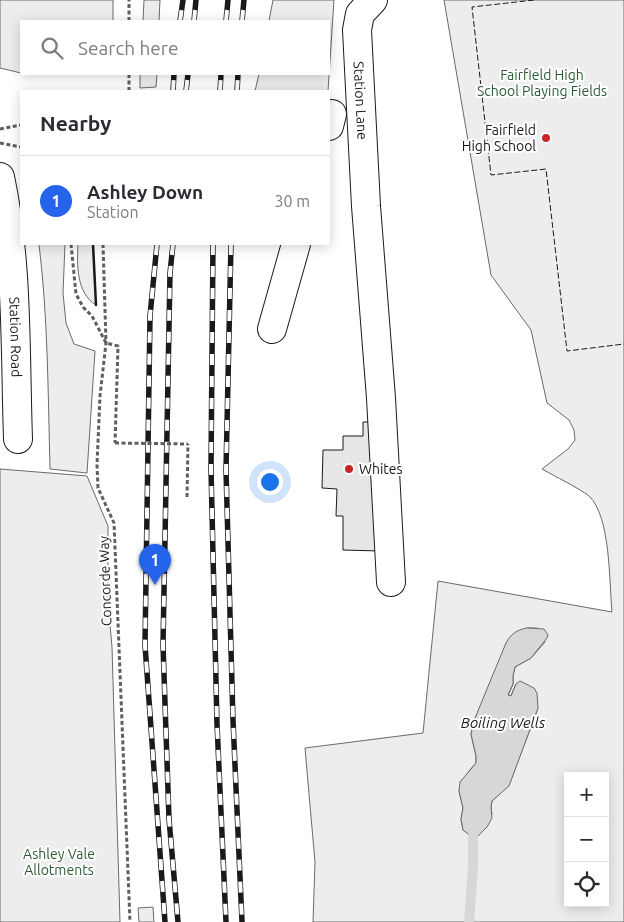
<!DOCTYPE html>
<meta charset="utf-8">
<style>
:root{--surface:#fff;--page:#f7f7f7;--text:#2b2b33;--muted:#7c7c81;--line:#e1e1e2;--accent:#2563eb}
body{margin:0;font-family:Ubuntu,sans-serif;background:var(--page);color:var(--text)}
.controls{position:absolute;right:15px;bottom:15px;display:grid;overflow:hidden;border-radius:0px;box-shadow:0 2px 12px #0003}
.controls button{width:45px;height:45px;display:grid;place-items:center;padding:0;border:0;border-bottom:1px solid var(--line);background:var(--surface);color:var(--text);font:25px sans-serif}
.you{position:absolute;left:269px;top:481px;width:18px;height:18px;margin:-12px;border:4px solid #fff;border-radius:50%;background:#1a73e8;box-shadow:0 0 0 8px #1a73e833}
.badge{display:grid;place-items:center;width:32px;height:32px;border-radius:50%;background:var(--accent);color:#fff;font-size:16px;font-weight:700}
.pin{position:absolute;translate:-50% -41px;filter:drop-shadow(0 1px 2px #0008)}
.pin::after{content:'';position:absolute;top:26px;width:18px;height:15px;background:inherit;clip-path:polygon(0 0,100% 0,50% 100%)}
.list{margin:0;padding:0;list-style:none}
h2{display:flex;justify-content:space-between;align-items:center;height:65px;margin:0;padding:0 20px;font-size:21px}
h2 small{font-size:16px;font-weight:400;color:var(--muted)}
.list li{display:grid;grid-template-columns:32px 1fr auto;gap:15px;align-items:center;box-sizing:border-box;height:90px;padding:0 20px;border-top:1px solid var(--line)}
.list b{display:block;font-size:19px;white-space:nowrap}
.list p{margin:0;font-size:16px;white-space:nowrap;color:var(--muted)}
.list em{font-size:16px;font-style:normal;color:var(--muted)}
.icon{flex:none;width:28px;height:28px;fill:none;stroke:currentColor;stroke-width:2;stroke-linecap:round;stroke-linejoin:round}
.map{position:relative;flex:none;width:624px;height:922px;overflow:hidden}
.search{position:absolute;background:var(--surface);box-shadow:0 2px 12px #0003;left:20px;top:20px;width:310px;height:55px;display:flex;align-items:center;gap:12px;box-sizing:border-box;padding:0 18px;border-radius:0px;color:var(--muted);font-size:19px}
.panel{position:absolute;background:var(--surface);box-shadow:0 2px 12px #0003;left:20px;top:90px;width:310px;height:155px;border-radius:0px}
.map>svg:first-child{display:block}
.green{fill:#ededed;stroke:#6a6a6a;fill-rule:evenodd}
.water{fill:#d7d7d7;stroke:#6a6a6a}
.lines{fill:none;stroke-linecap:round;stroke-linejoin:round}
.stream{stroke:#d7d7d7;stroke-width:10}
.building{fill:#e6e6e6;stroke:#1a1a1a}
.minor-casing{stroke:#1a1a1a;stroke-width:30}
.path{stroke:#5f5f5f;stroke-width:3;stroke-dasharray:4 2.5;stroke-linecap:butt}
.minor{stroke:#fff;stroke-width:28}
.rail-casing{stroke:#1a1a1a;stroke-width:5.5}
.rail{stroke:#fff;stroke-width:4;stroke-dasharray:11;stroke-linecap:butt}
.path-bridge{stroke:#5f5f5f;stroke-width:3;stroke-dasharray:4 2.5;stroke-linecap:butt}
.fence{stroke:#1a1a1a;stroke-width:1;stroke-dasharray:6 2.5;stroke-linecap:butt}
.wall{stroke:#1a1a1a;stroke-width:2.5}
.poi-dot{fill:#c62828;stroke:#fff;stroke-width:2}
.labels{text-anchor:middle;stroke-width:4;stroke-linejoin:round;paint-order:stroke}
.park-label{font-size:14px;fill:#2b5a34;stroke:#fff}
.street-label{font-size:14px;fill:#1a1a1a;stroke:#fff}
.poi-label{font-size:14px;fill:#1a1a1a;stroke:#fff;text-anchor:end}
.water-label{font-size:15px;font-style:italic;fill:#1a1a1a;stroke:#fff}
</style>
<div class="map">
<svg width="624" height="922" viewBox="0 0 624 922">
<rect width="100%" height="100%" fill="#fff"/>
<!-- green -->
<g class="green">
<polygon points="0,0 113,0 113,21 21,21 21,73 0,68"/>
<polygon points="144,0 160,0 159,21 143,21"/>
<polygon points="273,0 334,0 328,91 255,91 259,74 329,74 329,21 269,21"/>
<path d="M444 0H624V922H313L315 862 305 748 423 733 438 581 612 612C609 582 611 517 589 496 579 488 554 476 542 469L568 449 575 440 574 430 569 420 547 403 531 330 491 275ZM527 628H537L545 642 531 658 515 667 513 676V684L508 696H511L516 684 538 708 509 785 492 801 491 807 492 814 473 836 463 830 461 819 463 808 459 791 469 771 476 763V756L471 734 475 718ZM568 776H605V903H568Z"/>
<polygon points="140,74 157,74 156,87 140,88"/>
<path d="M39 244H65L63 293 66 323 74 344 95 351 87 473 50 469C48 393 48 318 39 244Z"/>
<path d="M78 244H93L96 305C76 293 77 264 78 244Z"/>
<polygon points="0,469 87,476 108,526 108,603 112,647 120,922 0,922"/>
<polygon points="153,907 154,922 139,922 138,908"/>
</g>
<!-- water -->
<path class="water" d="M527 628 544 629 548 635 547 638 531 658 515 667 513 676V684L508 695 511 696 516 684 520 681 534 688 537 693 538 708 509 786 492 801 491 807 492 818 487 827 478 836 468 834 463 830 461 819 463 808 459 791 460 782 476 763V756L471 734 475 718 506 643C511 634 516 630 527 628Z"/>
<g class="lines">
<!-- stream -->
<polyline class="stream" points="469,922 473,867 473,836"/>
</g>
<!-- building -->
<polygon class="building" points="363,422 376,422 380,551 343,550 343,516 336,516 337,489 322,488 323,450 343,450 343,436 363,436"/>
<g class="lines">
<defs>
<g id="minor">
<path id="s1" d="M373 0 360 14 357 30 366 206 381 398 391 582"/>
<polyline points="329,126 332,114"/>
<path id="s2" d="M0 177C18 262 15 352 18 439"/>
<polyline points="272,329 296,244"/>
</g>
</defs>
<!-- minor casing -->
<use href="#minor" class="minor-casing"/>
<!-- path -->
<g class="path">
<polyline points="129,21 129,0"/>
<polyline points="129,91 129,74"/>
<polyline points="0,129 21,125"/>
<polyline points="0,143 21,147"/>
<polyline points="71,244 76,294 83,307 92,316 106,343 118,346 115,443"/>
<polyline points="103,244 106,343 100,396 97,465 98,488 114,523 130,922"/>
<polyline points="187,497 188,444"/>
</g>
<!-- minor -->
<use href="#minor" class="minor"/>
<defs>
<g id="rail">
<polyline points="180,21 183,0"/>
<polyline points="194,21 196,0"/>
<polyline points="226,21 228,0"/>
<polyline points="242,21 244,0"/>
<polyline points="173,91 174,74"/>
<polyline points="186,91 188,74"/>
<polyline points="220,91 221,74"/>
<polyline points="237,91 238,74"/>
<polyline points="157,244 150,316 145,645 165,922"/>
<polyline points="173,244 170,273 163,645 169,819 178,922"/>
<polyline points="213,244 211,469 217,724 226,922"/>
<polyline points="231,244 226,470 233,720 242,922"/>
</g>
</defs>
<!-- rail casing -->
<use href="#rail" class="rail-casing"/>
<!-- rail -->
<use href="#rail" class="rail"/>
<!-- path-bridge -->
<polyline class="path-bridge" points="115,443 188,444"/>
<!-- fence -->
<polyline class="fence" points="534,0 472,7 491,175 546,169 567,351 624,344"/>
<!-- wall -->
<polyline class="wall" points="93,244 96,305"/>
</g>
<!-- markers -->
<g class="poi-dot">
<circle cx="546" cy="138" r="5"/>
<circle cx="349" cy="469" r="5"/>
</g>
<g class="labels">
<!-- park labels -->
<g class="park-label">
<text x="542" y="80">Fairfield High<tspan x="542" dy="16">School Playing Fields</tspan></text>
<text x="59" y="859">Ashley Vale<tspan x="59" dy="16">Allotments</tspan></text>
</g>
<!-- street labels -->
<g class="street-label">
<text dy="5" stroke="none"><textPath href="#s1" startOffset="106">Station Lane</textPath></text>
<text dy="5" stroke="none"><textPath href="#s2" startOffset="161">Station Road</textPath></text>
<text transform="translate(105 581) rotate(-92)" y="5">Concorde Way</text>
</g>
<!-- poi labels -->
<g class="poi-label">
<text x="536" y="135">Fairfield<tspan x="536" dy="16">High School</tspan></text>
<text x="359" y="474" text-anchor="start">Whites</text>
</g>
<!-- water labels -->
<g class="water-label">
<text x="503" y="728">Boiling Wells</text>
</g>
</g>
</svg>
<div class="controls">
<button>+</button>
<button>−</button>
<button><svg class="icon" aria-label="locate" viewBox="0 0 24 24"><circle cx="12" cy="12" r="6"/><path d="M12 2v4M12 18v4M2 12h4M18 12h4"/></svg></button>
</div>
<div class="you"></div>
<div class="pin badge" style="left:155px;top:585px">1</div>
<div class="search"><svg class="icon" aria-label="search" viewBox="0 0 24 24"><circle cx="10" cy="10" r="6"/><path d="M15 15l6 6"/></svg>Search here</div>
<section class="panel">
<h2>Nearby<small></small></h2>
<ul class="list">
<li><span class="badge">1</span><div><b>Ashley Down</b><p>Station</p></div><em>30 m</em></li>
</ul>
</section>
</div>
